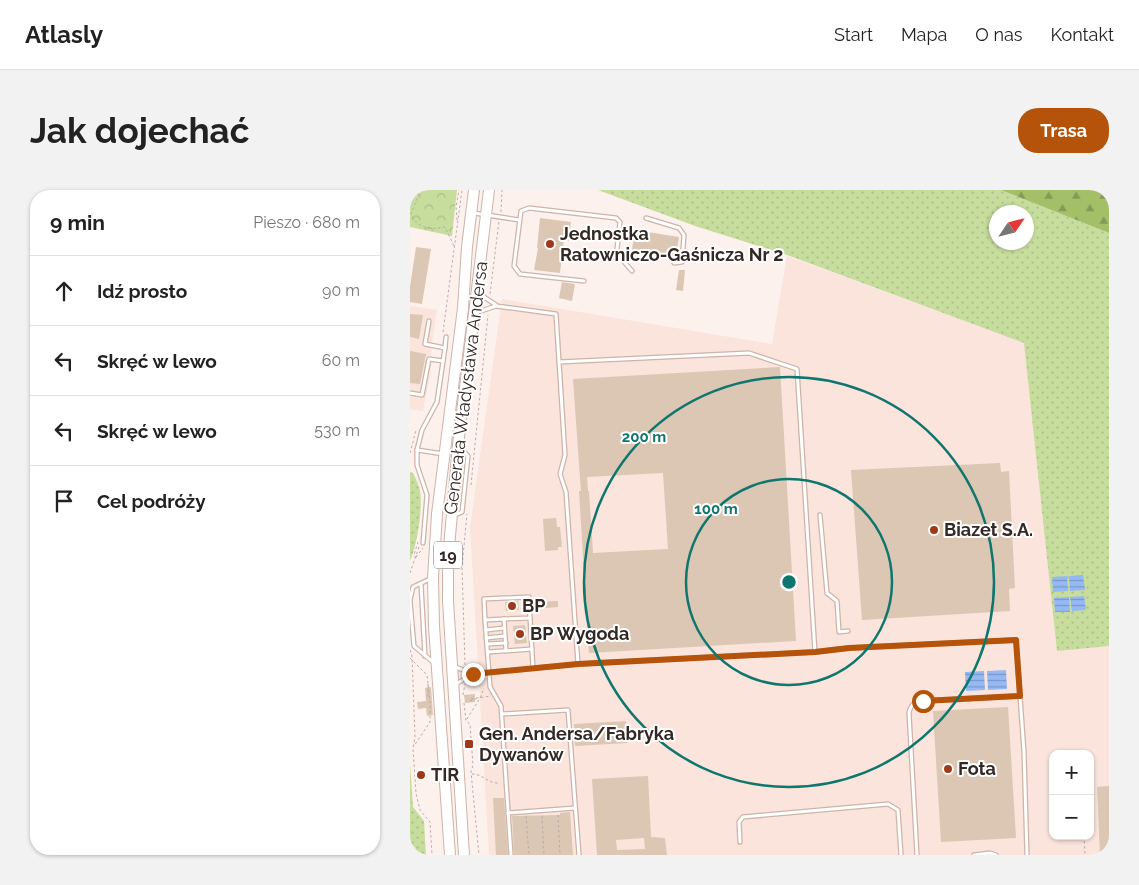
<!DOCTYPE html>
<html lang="pl">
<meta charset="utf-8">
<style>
:root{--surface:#fff;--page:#f2f2f2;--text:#222;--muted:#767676;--line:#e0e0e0;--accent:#b45309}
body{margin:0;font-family:Raleway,sans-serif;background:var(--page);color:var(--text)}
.controls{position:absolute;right:15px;bottom:15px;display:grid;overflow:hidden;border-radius:10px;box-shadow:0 1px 4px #0004}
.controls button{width:45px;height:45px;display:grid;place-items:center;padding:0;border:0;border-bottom:1px solid var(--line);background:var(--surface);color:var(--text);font:25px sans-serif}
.compass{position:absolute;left:579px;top:15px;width:45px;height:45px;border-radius:50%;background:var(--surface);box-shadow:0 1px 4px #0004;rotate:55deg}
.stop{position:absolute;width:15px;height:15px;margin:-11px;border:4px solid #b45309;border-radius:50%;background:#fff}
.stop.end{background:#b45309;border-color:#fff;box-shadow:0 1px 5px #0008}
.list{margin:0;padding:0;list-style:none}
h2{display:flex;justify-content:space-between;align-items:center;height:65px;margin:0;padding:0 20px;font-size:21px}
h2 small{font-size:16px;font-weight:400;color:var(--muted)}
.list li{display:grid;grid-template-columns:32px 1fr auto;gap:15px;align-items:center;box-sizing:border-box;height:70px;padding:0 20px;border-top:1px solid var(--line)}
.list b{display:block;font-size:19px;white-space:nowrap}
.list em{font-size:16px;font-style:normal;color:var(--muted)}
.icon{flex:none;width:28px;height:28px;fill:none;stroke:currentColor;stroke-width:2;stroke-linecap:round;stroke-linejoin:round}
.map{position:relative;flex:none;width:699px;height:665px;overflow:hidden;border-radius:20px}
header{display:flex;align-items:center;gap:30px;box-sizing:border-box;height:70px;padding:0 25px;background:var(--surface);border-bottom:1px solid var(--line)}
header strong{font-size:24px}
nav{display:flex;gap:28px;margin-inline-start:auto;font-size:18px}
.intro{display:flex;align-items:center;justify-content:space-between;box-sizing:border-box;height:120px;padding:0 30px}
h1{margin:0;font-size:35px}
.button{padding:12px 22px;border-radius:20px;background:var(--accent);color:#fff;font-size:18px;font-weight:700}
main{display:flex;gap:30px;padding:0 30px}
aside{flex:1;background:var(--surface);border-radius:20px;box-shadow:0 1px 4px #0004}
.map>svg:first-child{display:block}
.built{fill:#fae4dc;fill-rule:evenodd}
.grass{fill:url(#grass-dots);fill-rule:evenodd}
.forest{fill:url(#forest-firs)}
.park{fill:url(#park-crowns)}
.water{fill:url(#water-rules)}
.building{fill:#dbc7b3;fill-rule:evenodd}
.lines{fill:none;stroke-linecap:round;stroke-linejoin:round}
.service-casing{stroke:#ceb3a8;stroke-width:5.5}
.trunk-casing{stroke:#ceb3a8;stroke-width:12}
.path{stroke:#b7aca8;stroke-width:1;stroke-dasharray:2.5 2.5;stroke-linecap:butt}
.service{stroke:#fff;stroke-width:3}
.trunk{stroke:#fff;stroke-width:10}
.route{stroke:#b45309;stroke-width:6}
.ring{fill:none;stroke:#0f766e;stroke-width:2.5}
.poi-dot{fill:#a03918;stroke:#fff;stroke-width:2}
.labels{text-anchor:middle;stroke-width:4;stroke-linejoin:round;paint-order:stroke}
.shield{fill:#fff;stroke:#706866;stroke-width:1}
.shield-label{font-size:16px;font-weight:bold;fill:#332824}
.poi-label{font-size:18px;font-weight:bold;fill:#332824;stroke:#fff;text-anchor:start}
.street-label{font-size:18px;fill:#332824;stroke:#fff}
.centre{fill:#0f766e;stroke:#fff;stroke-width:2.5}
.ring-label{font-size:15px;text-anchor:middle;font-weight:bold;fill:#0f766e;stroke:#fff;stroke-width:4;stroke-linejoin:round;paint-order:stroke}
</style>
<header>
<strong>Atlasly</strong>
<nav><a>Start</a><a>Mapa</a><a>O nas</a><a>Kontakt</a></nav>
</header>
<div class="intro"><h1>Jak dojechać</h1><a class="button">Trasa</a></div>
<main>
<aside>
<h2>9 min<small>Pieszo · 680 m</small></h2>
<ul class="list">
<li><svg class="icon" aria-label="ahead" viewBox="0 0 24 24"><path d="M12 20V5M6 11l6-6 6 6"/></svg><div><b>Idź prosto</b></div><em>90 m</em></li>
<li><svg class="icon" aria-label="left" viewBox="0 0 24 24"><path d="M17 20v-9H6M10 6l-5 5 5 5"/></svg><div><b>Skręć w lewo</b></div><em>60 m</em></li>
<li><svg class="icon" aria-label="left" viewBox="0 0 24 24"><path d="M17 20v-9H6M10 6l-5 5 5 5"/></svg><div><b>Skręć w lewo</b></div><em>530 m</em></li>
<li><svg class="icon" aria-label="arrive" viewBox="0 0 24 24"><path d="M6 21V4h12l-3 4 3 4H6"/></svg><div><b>Cel podróży</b></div></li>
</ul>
</aside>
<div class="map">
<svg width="699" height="665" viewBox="0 0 699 665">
<defs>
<pattern id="grass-dots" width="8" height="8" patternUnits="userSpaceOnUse" patternTransform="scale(1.25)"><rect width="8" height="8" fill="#c7dd9d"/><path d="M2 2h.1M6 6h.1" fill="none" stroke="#abbe87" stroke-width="1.8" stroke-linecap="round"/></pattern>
<pattern id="forest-firs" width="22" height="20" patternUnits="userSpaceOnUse" patternTransform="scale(1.25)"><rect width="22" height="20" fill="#a3bf68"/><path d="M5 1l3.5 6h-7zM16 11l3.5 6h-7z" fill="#859b55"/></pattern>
<pattern id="park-crowns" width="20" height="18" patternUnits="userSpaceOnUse" patternTransform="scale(1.25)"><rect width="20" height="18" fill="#c7dd9d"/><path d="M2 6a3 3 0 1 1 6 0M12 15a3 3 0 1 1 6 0" fill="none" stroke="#abbe87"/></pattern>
<pattern id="water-rules" width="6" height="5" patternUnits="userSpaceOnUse" patternTransform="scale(1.25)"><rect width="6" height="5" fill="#95b9f5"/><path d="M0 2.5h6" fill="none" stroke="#7a96c6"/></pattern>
</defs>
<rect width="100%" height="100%" fill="#fdf1ed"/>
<!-- built -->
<g class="built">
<path d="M377 66 615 153 647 460 699 456V665H79L60 337 92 109 362 154ZM643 564H680V646H643Z"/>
<polygon points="0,116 27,120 21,160 21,180 13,221 0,219"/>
</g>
<!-- grass -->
<g class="grass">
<path d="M188 0H591L699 43V456L647 461 614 153 377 65 285 36ZM586 22H616V52H586Z"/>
<path d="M0 282 3 283C6 289 9 295 10 301 13 318 7 356 0 371Z"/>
<polygon points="0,573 3,617 14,631 16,665 0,665"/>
</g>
<!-- forest -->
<polygon class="forest" points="591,0 699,0 699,43"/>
<!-- park -->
<polygon class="park" points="0,0 47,0 42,46 0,37"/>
<!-- water -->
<g class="water">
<polygon points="673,385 675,400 660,401 659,386"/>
<polygon points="657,386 658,401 643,402 642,387"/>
<polygon points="674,406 676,420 662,421 660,407"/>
<polygon points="659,407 660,422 645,422 644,408"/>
<polygon points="596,480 597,499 578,500 577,481"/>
<polygon points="574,481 575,500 556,501 555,482"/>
</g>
<!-- building -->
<g class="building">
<polygon points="130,28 161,32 159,51 154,50 150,83 124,80 128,58 127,58"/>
<polygon points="225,40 269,47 266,68 230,63 229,67 221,66"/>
<polygon points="6,57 21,59 12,114 0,112 0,97"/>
<polygon points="269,80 275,80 273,101 266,100"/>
<polygon points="152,92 165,94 162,111 149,108"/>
<polygon points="0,124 13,125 9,149 0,147"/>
<polygon points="0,161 16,164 10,194 0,193"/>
<path d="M370 177 386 451 179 463 169 301H171L170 288 163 189ZM253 283 258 359 183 363 179 301H178L177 287Z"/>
<polygon points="590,273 591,282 599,281 605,398 599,399 600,421 452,430 441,280"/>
<polygon points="146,328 147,337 150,337 152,357 148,357 148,360 135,361 133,329"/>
<polygon points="108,411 109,420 96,421 95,412"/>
<polygon points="148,411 148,417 124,419 124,412"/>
<polygon points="115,435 117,453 105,454 103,436"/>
<polygon points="21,497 23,525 17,526 16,518 8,519 7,512 16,511 15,498"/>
<polygon points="65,504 65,512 55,513 54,505"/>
<polygon points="598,517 606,648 531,652 523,521"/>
<polygon points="216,531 217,553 165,556 164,534"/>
<path d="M238 586 241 647 255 648 257 665H187L182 589ZM234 648 235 659 207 660 206 650Z"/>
<polygon points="699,596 699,665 690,665 687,597"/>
<polygon points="83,608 94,608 98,665 86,665"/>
<polygon points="160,622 163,665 104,665 102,626 150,625 150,623"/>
</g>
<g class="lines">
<defs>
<g id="service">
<polyline points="64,23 109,30"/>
<polyline points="236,28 269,38 274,45 272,72 264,73"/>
<polyline points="174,91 110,84 104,76 111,21 119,18 206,28 210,32 207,59 209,66 222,81"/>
<polyline points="68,103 86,115"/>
<polyline points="65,123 86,116 146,124 155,265 150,284 156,302 168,474"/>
<polyline points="35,158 36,147"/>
<polyline points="149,172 339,163 387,179 405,462"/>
<polyline points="0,203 12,205 19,169 33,171"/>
<polyline points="7,260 34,264"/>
<polyline points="410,325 417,403 427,411 429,442 438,441"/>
<polyline points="43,326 52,322 58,266 51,258"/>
<polyline points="13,353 17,305 7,275 7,260 12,240 27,212 35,158 15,154 19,131"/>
<polyline points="11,394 15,466"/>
<polyline points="0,410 3,397 20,389"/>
<polyline points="0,411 4,456 24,473"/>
<polyline points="120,428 123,478"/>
<polyline points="75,430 74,409 119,407 120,428 94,429"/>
<polyline points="76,440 94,438"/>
<polyline points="121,442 130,442"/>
<polyline points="76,448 95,446"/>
<polyline points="77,454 96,453"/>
<polyline points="96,461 94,429 75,430 80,497 91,516 101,665"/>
<polyline points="78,462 122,459"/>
<polyline points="43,476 63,484"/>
<polyline points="46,494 63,484 168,474 405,462 439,458 606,450 614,562 617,665"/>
<polyline points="92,524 158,520 169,665"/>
<polyline points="98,623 165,618"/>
<polyline points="330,652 329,632 333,627 478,614 488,620 491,665"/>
<path d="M507 665 499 523C501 514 504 512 513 511L610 506"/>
<polyline points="564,665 580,663 586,665"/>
</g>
<g id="trunk">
<polyline points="40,665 24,436 23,388 27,324 53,118 57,57 64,0"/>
<polyline points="54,665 38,411 38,369 48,255 79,0"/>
</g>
</defs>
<!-- service casing -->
<use href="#service" class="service-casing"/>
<!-- trunk casing -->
<use href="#trunk" class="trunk-casing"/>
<!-- path -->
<g class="path">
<path d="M13 0 7 9 1 24C8 39 20 40 35 37L44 56"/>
<polyline points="91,22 92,0"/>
<polyline points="47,30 46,17 49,0"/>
<polyline points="80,104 89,31"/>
<polyline points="33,142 52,0"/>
<polyline points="0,263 6,240"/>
<polyline points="61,295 78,125"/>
<polyline points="6,367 13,358"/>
<polyline points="6,368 4,365 8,352"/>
<polyline points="0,383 9,357"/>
<polyline points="0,460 2,466 5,547 3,559 6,603 10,620 20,632 22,665"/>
<polyline points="0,468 17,485 20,512 20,532 4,556"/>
<polyline points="55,475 52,377 57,324"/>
<polyline points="18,494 18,508"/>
<polyline points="53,505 55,494"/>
<polyline points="61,509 81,506"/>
<polyline points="60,511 66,509"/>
<polyline points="54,513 56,531 60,534 63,575 61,582 69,665"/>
<polyline points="57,529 70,508 74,498"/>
<path d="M62 584C74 584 77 594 90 593"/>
<polyline points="148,625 150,665"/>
<polyline points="116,626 119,665"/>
<polyline points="132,626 134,665"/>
<polyline points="674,646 675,665"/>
</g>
<!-- service -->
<use href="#service" class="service"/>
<!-- trunk -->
<use href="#trunk" class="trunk"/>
</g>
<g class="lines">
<!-- route -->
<polyline class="route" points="63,484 168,474 405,462 439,458 606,450 610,506 513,511"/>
</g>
<!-- distance rings -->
<g class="ring">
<circle cx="379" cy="392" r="103"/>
<circle cx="379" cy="392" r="205"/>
</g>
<!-- markers -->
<g class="poi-dot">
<circle cx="140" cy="54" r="5"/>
<circle cx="524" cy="340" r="5"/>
<circle cx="102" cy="416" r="5"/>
<circle cx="110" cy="444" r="5"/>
<rect x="54" y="549" width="10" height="10" rx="2.5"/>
<circle cx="538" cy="579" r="5"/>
<circle cx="11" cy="585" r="5"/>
</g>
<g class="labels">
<!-- shield labels -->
<rect class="shield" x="24" y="351.5" width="28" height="27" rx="4"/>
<g class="shield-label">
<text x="38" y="371">19</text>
</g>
<!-- poi labels -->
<g class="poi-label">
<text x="150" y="50">Jednostka<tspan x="150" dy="21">Ratowniczo-Gaśnicza Nr 2</tspan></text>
<text x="534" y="346">Biazet S.A.</text>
<text x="112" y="422">BP</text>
<text x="120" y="450">BP Wygoda</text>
<text x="69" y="550">Gen. Andersa/Fabryka<tspan x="69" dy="21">Dywanów</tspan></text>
<text x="548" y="585">Fota</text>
<text x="21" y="591">TIR</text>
</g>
<!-- street labels -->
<g class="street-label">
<text transform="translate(56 198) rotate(-83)" y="6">Generała Władysława Andersa</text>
</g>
</g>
<circle cx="379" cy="392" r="8" class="centre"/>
<g class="ring-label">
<text x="234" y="252">200 m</text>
<text x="306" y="324">100 m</text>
</g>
</svg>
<div class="controls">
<button>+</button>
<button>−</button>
</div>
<svg class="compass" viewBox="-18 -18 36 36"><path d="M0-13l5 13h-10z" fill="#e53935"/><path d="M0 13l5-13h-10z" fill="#767676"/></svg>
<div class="stop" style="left:513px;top:511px"></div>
<div class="stop end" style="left:63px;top:484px"></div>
</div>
</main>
